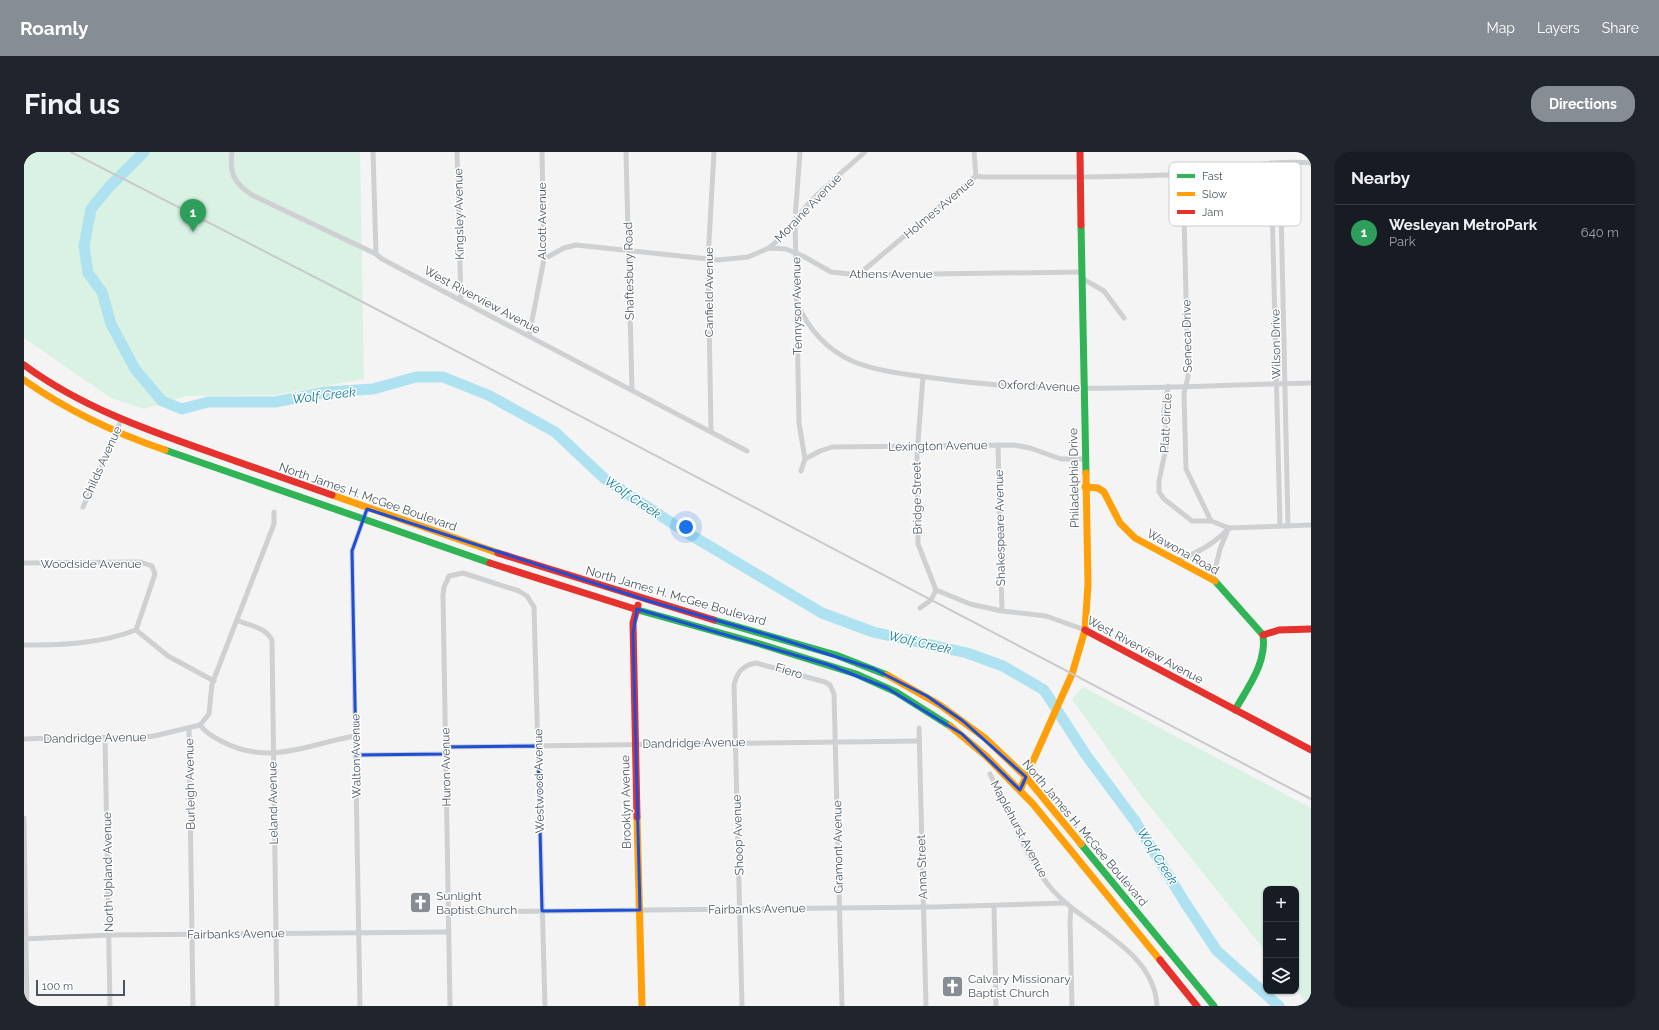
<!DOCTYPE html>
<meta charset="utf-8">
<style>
:root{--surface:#171b24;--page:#20242c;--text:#f1f3f6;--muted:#9ea1a6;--line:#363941;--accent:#868d94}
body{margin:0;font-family:Raleway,sans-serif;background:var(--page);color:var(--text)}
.controls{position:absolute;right:12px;bottom:12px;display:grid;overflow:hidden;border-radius:8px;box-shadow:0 1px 3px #0004}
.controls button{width:36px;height:36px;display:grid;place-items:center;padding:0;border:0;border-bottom:1px solid var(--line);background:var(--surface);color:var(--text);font:20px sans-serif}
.scale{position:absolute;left:12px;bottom:10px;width:89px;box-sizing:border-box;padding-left:4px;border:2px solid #4a5661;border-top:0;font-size:11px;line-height:14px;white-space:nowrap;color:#4a5661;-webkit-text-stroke:3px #fff;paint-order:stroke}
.you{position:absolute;left:662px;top:375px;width:14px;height:14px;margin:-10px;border:3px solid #fff;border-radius:50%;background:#1a73e8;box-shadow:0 0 0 6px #1a73e833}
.badge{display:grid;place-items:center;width:26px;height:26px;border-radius:50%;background:var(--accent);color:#fff;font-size:13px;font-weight:700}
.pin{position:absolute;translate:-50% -33px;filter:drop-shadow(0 1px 2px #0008)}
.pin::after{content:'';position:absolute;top:21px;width:14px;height:12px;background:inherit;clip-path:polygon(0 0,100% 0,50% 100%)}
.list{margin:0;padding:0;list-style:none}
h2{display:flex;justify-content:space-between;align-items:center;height:52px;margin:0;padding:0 16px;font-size:17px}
h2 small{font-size:13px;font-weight:400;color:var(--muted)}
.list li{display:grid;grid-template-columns:26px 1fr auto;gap:12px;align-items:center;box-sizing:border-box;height:56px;padding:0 16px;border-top:1px solid var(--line)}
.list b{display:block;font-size:15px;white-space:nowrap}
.list p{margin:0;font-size:13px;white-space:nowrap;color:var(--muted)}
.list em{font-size:13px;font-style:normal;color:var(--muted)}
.icon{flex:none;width:22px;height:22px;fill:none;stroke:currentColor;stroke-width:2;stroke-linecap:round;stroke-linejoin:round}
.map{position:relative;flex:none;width:1287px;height:854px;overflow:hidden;border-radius:16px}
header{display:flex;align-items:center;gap:24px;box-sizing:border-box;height:56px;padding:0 20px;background:var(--accent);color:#fff}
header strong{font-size:19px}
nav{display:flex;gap:22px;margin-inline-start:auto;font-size:14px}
.intro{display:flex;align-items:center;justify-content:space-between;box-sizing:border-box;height:96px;padding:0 24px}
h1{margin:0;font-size:28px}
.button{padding:10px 18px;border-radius:16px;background:var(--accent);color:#fff;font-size:14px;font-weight:700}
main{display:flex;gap:24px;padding:0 24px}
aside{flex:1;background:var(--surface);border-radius:16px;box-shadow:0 1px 3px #0004}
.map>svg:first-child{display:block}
.green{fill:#d9f2e3}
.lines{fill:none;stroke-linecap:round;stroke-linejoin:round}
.river{stroke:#aee2f0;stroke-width:11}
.street{stroke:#ced0d2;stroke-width:5}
.fast{stroke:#30b455;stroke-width:7}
.slow{stroke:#ff9f0a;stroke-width:7}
.jam{stroke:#e5322d;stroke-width:7}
.rail{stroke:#c9cacc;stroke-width:2}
.marked{fill:none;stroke:#1d4ed8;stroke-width:3;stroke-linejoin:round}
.labels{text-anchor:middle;stroke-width:3;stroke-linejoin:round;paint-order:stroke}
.street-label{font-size:12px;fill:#4a5661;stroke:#fff}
.poi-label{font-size:12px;fill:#4a5661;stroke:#fff;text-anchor:start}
.water-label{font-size:13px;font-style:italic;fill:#0c7c9b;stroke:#fff}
.key{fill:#fff;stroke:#c9ccd0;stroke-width:1}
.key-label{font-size:11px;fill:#4a5661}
</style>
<header>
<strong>Roamly</strong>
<nav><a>Map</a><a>Layers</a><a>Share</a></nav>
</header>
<div class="intro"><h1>Find us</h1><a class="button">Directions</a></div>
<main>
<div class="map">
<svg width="1287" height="854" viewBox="0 0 1287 854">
<rect width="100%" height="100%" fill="#f4f4f4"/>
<!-- green -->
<g class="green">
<polygon points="0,0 336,0 340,227 250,243 163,244 120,257 87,246 0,186"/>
<polygon points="1059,535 1287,656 1287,854 1285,854 1272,838 1272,737 1242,737 1242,800 1116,642 1048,547"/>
</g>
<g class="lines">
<!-- river -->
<polyline class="river" points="120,0 85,35 67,57 60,94 64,121 78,140 87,172 111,217 138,249 158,257 184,250 251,250 302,240 349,237 392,225 419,225 464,243 531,280 581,327 660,379 798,461 849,480 943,501 979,514 1020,538 1062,603 1111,669 1160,749 1193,799 1255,854"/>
<!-- street -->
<g class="street">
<path d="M208 0C205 21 210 31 228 43L352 102 358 107 723 299"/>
<polyline points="349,0 352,102"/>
<polyline points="433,0 437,149"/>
<polyline points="602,0 608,238"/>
<polyline points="776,0 771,67 775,271 781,307"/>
<polyline points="950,0 952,24"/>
<polyline points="1247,11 1256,374"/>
<polyline points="1256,11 1264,374"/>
<polyline points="1159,22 1164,225 1160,241 1162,317 1187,369 1205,376 1287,373"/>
<path d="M952 24 959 25C1027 25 1095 26 1163 22 1205 19 1245 7 1287 11"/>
<path d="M745 96C763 82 774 62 790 46 806 30 824 15 841 0"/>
<polyline points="520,107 540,96 552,93 694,108 724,105 745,96 762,97 779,104 807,120 834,123 1058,120"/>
<polyline points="834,123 952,24"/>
<polyline points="1059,127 1080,139 1100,166"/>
<path d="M773 151C784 176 802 197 828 209 851 219 885 223 910 226 1035 244 1162 233 1287 231"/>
<polyline points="505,184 520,107 518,0"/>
<polyline points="1144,234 1140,260 1143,291 1135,329 1135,340 1140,347 1168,369 1187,369"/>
<polyline points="687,280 684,107 690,0"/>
<polyline points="974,293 978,459"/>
<polyline points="777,319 781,307 796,299 808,295 990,293 1006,296 1037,307 1060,307"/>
<polyline points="59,355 89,289 97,268"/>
<path d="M1154 408C1175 400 1190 392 1205 376"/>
<path d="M0 411 116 410 128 414 131 422 112 478C75 492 39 493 0 493"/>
<polyline points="1189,426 1196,397 1203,380"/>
<polyline points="912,438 946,452 978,459 1022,464 1061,478"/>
<polyline points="896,456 907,448 912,438 894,392 893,302 899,225"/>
<path d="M213 468C225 474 243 475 248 489L253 854"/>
<polyline points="112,478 144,504 190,529"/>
<path d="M176 573C182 581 189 585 197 589 246 615 283 592 331 584"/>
<polyline points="165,576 169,854"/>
<polyline points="895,576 902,854"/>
<polyline points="81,586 86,854"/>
<polyline points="0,587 56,585 114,586 130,584 176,573 185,562 188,532 250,372 250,360"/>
<polyline points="421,595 895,589"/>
<polyline points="332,603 421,602"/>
<path d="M966 622C983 656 1002 706 1026 735 1058 774 1130 796 1133 854"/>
<polyline points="0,666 3,854"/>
<polyline points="970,754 972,854"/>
<polyline points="1047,756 1046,769 1048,854"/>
<polyline points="424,760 910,755 1041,751"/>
<polyline points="0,787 85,783 425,780"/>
<polyline points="336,854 328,399 343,357"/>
<polyline points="426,854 419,443 420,435 425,424 439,421 495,439 503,444 510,455 521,854"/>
<path d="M718 854 710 533C713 520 719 513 732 511L801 530 806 533 810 542 818 854"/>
</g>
<!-- fast -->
<g class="fast">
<polyline points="1057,73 1062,321"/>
<polyline points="141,298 466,411"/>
<path d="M1191 429 1239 483C1243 511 1224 535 1211 558"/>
<polyline points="614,458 736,492 832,522 872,540 926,574"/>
<polyline points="690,468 812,503 863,523"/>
<polyline points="1057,692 1190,854"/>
</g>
<!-- slow -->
<g class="slow">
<path d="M0 228C44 259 91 281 141 298"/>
<polyline points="1061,335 1074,336 1080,340 1096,371 1111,386 1191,429"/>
<polyline points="308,343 474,401"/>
<polyline points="863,523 916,553 961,586 1002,625 1057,692"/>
<polyline points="926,574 962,604 1009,652 1136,808"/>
<polyline points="996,638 1048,522 1061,478 1064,432 1062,321"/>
<polyline points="613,665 618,854"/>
</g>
<!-- jam -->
<g class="jam">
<polyline points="1056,0 1057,73"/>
<path d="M0 213C61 258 132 281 203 306 238 318 273 331 308 343"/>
<polyline points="474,401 690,468"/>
<polyline points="466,411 614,458"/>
<polyline points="1061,478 1287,598"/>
<polyline points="1239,483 1255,478 1287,477"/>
<polyline points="613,665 609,471 614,453"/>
<polyline points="1136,808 1173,854"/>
</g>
<!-- rail -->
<polyline class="rail" points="47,0 310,135 1287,647"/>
</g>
<!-- marked area -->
<path class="marked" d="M343 357 625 449 751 485 850 517 903 544 939 569 1002 625 996 638 938 582 863 536 805 513 613 457 609 481 616 758 518 759 514 594 421 595V602L332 603 328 399Z"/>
<!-- icons -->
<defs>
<symbol id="church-square" viewBox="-11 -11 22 22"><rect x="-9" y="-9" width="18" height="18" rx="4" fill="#868d94" stroke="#fff"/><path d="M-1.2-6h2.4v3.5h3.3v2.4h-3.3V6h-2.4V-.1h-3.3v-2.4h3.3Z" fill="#fff"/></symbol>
</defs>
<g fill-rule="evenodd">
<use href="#church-square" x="384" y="738" width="25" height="25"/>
<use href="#church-square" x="916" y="822" width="25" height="25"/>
</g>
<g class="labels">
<!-- street labels -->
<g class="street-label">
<text transform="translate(784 56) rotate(-46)" y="4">Moraine Avenue</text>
<text transform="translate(915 56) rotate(-40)" y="4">Holmes Avenue</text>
<text transform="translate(435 62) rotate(-91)" y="4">Kingsley Avenue</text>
<text transform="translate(518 69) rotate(-90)" y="4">Alcott Avenue</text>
<text transform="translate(605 119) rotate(-91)" y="4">Shaftesbury Road</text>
<text x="867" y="126">Athens Avenue</text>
<text transform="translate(685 140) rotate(-90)" y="4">Canfield Avenue</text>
<text transform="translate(458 148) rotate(28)" y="4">West Riverview Avenue</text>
<text transform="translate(773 154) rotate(-91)" y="4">Tennyson Avenue</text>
<text transform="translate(1163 184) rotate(-91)" y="4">Seneca Drive</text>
<text transform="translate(1252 192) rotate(-91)" y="4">Wilson Drive</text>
<text transform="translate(1015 234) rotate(2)" y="4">Oxford Avenue</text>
<text transform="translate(1142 271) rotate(-87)" y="4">Platt Circle</text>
<text transform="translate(914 294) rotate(-1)" y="4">Lexington Avenue</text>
<text transform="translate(78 311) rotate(-66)" y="4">Childs Avenue</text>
<text transform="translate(1050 326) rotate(-91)" y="4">Philadelphia Drive</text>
<text transform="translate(344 345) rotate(19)" y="4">North James H. McGee Boulevard</text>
<text transform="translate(893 346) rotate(-91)" y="4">Bridge Street</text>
<text transform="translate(976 376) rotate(-91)" y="4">Shakespeare Avenue</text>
<text transform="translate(1159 400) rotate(29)" y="4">Wawona Road</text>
<text x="67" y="416">Woodside Avenue</text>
<text transform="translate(652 444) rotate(16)" y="4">North James H. McGee Boulevard</text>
<text transform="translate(1121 498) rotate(28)" y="4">West Riverview Avenue</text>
<text transform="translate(765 519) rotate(17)" y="4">Fiero</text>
<text transform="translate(71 586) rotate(-1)" y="4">Dandridge Avenue</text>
<text transform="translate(670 591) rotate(-1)" y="4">Dandridge Avenue</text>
<text transform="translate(332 604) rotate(-91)" y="4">Walton Avenue</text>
<text transform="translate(422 615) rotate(-91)" y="4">Huron Avenue</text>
<text transform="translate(515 629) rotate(-91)" y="4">Westwood Avenue</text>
<text transform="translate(166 632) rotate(-91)" y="4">Burleigh Avenue</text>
<text transform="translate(602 650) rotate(-91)" y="4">Brooklyn Avenue</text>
<text transform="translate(249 651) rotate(-91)" y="4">Leland Avenue</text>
<text transform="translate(995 677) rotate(62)" y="4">Maplehurst Avenue</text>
<text transform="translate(1061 681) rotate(50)" y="4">North James H. McGee Boulevard</text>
<text transform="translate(714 683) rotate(-92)" y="4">Shoop Avenue</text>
<text transform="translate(814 695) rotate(-91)" y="4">Gramont Avenue</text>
<text transform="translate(898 715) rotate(-92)" y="4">Anna Street</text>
<text transform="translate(84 720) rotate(-91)" y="4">North Upland Avenue</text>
<text transform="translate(733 757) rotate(-1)" y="4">Fairbanks Avenue</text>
<text transform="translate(212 782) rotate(-1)" y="4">Fairbanks Avenue</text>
</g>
<!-- poi labels -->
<g class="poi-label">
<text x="412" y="748">Sunlight<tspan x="412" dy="14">Baptist Church</tspan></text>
<text x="944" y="831">Calvary Missionary<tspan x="944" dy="14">Baptist Church</tspan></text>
</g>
<!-- water labels -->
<g class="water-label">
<text transform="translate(300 243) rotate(-7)" y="5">Wolf Creek</text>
<text transform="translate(609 345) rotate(34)" y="5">Wolf Creek</text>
<text transform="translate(896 490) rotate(13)" y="5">Wolf Creek</text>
<text transform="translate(1134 704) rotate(58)" y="5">Wolf Creek</text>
</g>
</g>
<!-- legend -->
<rect x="1145" y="10" width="132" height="64" rx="6" class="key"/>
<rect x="1153" y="22" width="18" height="4" fill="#30b455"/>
<rect x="1153" y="40" width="18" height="4" fill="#ff9f0a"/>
<rect x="1153" y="58" width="18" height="4" fill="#e5322d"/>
<g class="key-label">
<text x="1178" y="28">Fast</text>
<text x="1178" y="46">Slow</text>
<text x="1178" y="64">Jam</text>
</g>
</svg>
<div class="controls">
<button>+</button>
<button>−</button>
<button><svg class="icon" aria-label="layers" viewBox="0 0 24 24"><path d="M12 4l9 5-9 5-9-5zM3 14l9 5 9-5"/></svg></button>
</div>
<div class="scale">100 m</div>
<div class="you"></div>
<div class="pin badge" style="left:169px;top:80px;background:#2e9e5b">1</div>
</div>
<aside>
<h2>Nearby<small></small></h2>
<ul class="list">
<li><span class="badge" style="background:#2e9e5b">1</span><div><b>Wesleyan MetroPark</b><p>Park</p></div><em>640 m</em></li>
</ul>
</aside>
</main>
